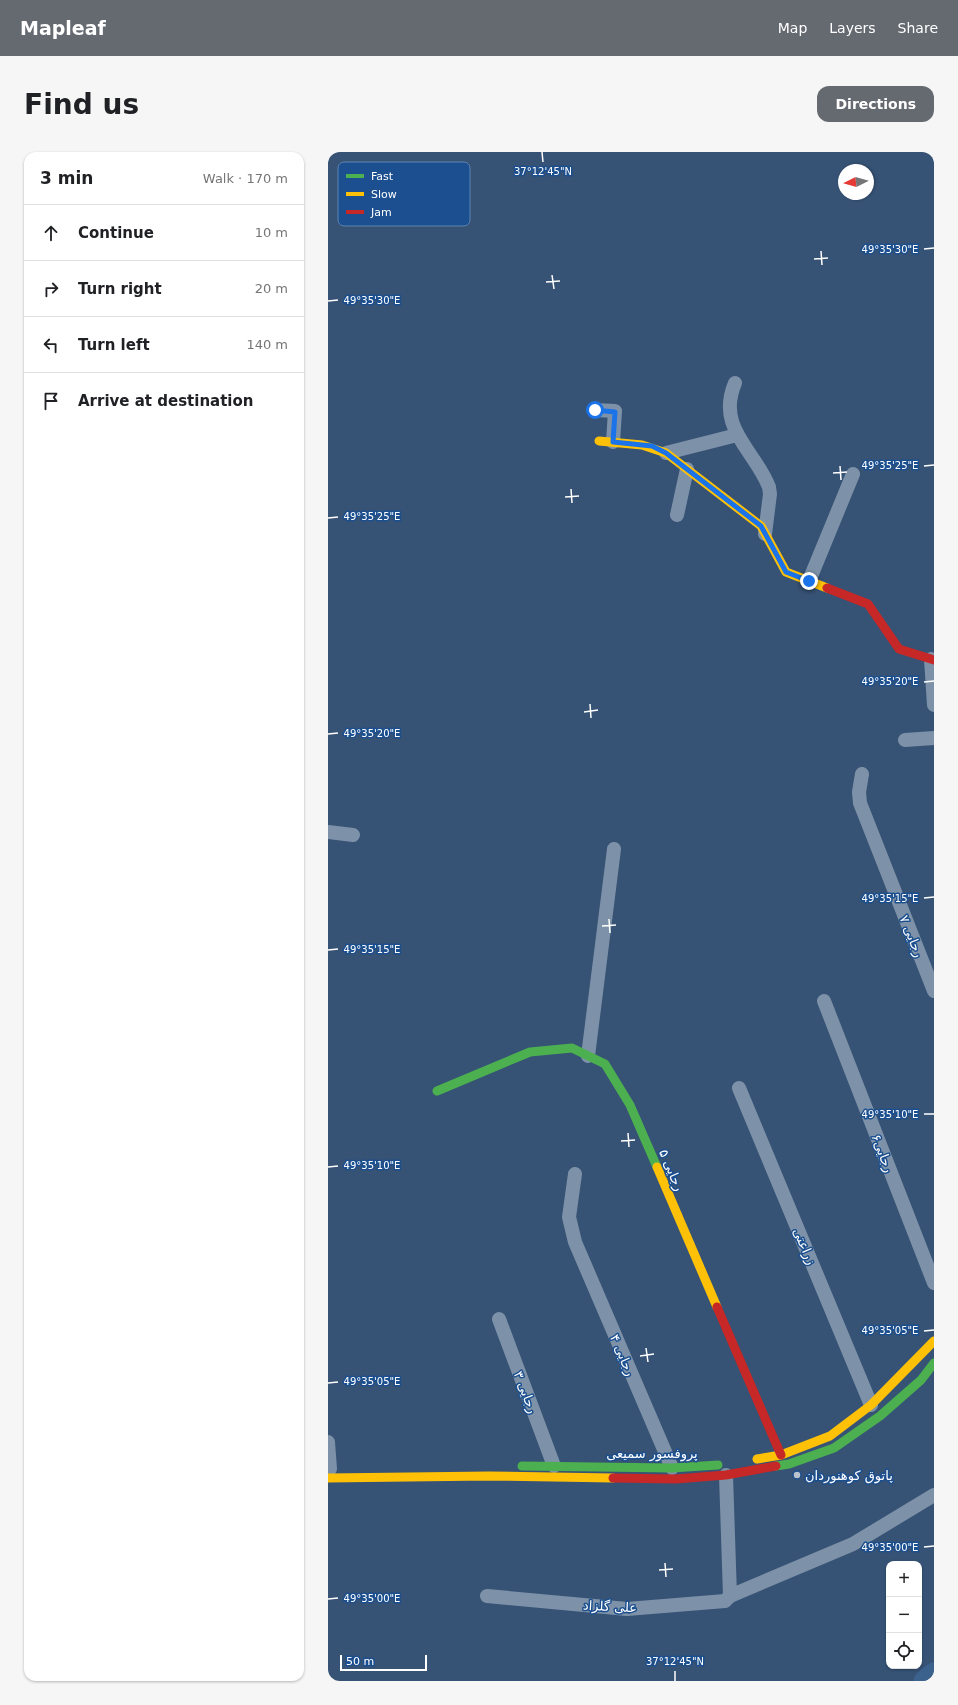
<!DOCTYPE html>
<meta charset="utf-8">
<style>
:root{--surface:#fff;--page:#f6f6f6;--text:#202124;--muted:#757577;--line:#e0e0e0;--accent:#656970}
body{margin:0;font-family:"DejaVu Sans","Noto Sans Arabic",sans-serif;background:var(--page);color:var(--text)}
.controls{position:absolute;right:12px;bottom:12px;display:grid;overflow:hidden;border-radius:8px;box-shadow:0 1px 3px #0004}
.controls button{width:36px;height:36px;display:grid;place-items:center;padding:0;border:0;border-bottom:1px solid var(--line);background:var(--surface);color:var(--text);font:20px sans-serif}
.compass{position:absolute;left:510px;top:12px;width:36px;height:36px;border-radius:50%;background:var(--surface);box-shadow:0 1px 3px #0004;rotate:265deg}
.scale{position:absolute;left:12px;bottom:10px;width:87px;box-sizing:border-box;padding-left:4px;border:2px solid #fff;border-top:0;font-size:11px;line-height:14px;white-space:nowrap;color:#fff;-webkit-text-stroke:3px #1b4f8f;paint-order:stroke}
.stop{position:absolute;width:12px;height:12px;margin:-9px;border:3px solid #1a73e8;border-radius:50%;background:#fff}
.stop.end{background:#1a73e8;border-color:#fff;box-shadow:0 1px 4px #0008}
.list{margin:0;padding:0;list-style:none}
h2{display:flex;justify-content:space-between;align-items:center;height:52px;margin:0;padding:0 16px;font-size:17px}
h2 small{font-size:13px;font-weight:400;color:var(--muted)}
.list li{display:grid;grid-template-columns:26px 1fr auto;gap:12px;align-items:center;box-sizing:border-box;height:56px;padding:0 16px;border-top:1px solid var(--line)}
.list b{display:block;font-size:15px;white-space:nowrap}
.list em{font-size:13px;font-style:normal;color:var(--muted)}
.icon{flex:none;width:22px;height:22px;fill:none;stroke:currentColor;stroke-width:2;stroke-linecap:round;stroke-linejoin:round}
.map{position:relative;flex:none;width:606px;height:1529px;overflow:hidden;border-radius:12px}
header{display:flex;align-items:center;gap:24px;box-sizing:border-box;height:56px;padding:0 20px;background:var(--accent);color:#fff}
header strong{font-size:19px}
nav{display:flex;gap:22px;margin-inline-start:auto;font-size:14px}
.intro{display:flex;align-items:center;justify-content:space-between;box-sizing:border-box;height:96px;padding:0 24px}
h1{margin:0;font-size:28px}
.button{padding:10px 18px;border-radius:12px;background:var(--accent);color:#fff;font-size:14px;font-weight:700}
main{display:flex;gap:24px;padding:0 24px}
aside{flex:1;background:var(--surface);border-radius:12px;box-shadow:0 1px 3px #0004}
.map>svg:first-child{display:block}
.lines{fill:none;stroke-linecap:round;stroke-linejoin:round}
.river{stroke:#3b618d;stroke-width:21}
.street{stroke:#7d92a8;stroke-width:14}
.fast{stroke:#4caf50;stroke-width:9}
.slow{stroke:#ffc107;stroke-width:9}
.jam{stroke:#c62828;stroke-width:9}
.route{stroke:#1a73e8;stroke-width:5}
.ticks{fill:none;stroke:#fff;stroke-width:1.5}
.poi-dot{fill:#b9c2ce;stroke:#1b4f8f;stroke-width:1.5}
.labels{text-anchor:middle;stroke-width:3;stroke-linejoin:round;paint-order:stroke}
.street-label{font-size:13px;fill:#fff;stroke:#1b4f8f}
.poi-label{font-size:13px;fill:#fff;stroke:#1b4f8f;text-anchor:start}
.key{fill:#1b4f8f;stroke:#5f84b1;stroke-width:1}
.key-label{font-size:11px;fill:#fff}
.ticks-label{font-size:10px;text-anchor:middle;fill:#fff;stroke:#1b4f8f;stroke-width:3;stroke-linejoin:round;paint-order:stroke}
</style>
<header>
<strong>Mapleaf</strong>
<nav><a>Map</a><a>Layers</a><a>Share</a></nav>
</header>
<div class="intro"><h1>Find us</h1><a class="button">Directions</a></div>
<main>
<aside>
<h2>3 min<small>Walk · 170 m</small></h2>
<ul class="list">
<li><svg class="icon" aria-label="ahead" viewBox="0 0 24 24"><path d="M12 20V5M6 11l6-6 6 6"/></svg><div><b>Continue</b></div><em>10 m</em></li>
<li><svg class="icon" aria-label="right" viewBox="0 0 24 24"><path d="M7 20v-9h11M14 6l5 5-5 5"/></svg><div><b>Turn right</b></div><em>20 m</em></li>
<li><svg class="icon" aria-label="left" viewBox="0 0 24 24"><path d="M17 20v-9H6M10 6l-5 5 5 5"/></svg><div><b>Turn left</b></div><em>140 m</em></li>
<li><svg class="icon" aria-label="arrive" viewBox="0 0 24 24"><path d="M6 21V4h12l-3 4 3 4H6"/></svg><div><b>Arrive at destination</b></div></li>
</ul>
</aside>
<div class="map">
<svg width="606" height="1529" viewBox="0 0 606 1529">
<rect width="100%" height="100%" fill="#365274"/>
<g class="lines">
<!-- river -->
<polyline class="river" points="596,1529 606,1521"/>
<!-- street -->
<g class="street">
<path d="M407 231C388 276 426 297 441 335L442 342 437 382"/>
<polyline points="267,258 287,259 285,290"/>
<polyline points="338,301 409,283"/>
<polyline points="349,363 359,317"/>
<polyline points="481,429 525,322"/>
<polyline points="603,507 606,553"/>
<polyline points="577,588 606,586"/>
<polyline points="534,622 531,640 532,651 606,839"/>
<polyline points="0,680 25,683"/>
<polyline points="496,849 606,1131"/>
<polyline points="260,904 286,697"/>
<polyline points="411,936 543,1253"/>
<polyline points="247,1022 241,1065 247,1090 344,1316"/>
<polyline points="171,1167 226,1314"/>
<polyline points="0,1290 2,1317"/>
<polyline points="398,1323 402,1444 525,1392 606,1343"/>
<polyline points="159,1444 299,1457 397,1449 402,1444"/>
</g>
<!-- fast -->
<g class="fast">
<polyline points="109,939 202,900 244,896 277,912 302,953 329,1015"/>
<polyline points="194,1314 344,1316 390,1313"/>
<polyline points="448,1314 461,1312 506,1296 552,1264 593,1228 606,1211"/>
</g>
<!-- slow -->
<g class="slow">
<polyline points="271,289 314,293 338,301 433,374 458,420 499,436"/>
<polyline points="329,1015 389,1155"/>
<polyline points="429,1307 453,1303 502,1284 543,1253 606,1189"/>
<polyline points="0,1326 161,1324 285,1326"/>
</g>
<!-- jam -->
<g class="jam">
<polyline points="499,436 540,452 571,497 606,508"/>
<polyline points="389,1155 453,1303"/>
<polyline points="285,1326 348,1327 398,1323 448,1314"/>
</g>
</g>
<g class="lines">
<!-- route -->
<polyline class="route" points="267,258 287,260 285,290 324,294 338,301 433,374 458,420 481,429"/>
</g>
<!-- ticks -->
<path class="ticks" d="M214 0 215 10M596 97 606 96M493 99 494 113M486 107 500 106M224 123 226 137M218 130 232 129M0 149 10 148M512 314 513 328M596 314 606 313M505 321 519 320M243 337 244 351M237 345 251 344M0 366 10 365M596 530 606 529M262 552 263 566M256 560 270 558M0 582 10 581M596 746 606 745M281 767 282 781M274 774 288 773M0 798 10 797M596 962H606M300 981 301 995M293 989 307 988M0 1015 10 1014M596 1179 606 1178M318 1196 320 1210M312 1204 326 1202M0 1231 10 1230M596 1395 606 1394M337 1411 338 1425M331 1418 345 1417M0 1447 10 1446M347 1519V1529"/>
<!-- markers -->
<circle class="poi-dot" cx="469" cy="1323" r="4"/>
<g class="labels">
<!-- street labels -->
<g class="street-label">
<text transform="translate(584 784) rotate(68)" y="5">رجایی ۷</text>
<text transform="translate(555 1001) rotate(69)" y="5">رجایی۶</text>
<text transform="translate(344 1018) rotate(67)" y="5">رجایی ۵</text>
<text transform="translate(477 1094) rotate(67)" y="5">زراعتی</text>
<text transform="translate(295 1203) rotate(67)" y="5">رجایی ۴</text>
<text transform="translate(198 1240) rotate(69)" y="5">رجایی ۳</text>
<text x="324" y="1306">پروفسور سمیعی</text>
<text transform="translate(282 1454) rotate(3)" y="5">علی گلزاد</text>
</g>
<!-- poi labels -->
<g class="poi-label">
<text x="477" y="1328">پاتوق کوهنوردان</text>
</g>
</g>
<!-- legend -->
<rect x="10" y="10" width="132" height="64" rx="6" class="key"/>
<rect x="18" y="22" width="18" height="4" fill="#4caf50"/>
<rect x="18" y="40" width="18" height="4" fill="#ffc107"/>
<rect x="18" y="58" width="18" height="4" fill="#c62828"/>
<g class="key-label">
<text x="43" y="28">Fast</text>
<text x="43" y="46">Slow</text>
<text x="43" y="64">Jam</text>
</g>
<g class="ticks-label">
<text x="215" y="23">37°12'45"N</text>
<text x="562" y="101">49°35'30"E</text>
<text x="44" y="152">49°35'30"E</text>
<text x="562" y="317">49°35'25"E</text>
<text x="44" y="368">49°35'25"E</text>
<text x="562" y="533">49°35'20"E</text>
<text x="44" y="585">49°35'20"E</text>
<text x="562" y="750">49°35'15"E</text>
<text x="44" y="801">49°35'15"E</text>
<text x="562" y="966">49°35'10"E</text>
<text x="44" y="1017">49°35'10"E</text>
<text x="562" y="1182">49°35'05"E</text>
<text x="44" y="1233">49°35'05"E</text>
<text x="562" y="1399">49°35'00"E</text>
<text x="44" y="1450">49°35'00"E</text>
<text x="347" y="1513">37°12'45"N</text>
</g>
</svg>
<div class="controls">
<button>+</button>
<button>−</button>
<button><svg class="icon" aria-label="locate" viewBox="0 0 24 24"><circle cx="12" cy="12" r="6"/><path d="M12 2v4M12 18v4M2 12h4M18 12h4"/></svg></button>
</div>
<svg class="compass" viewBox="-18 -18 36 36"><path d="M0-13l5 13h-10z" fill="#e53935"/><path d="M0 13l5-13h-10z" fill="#757577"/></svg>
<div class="scale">50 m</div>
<div class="stop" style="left:267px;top:258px"></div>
<div class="stop end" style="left:481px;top:429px"></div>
</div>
</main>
